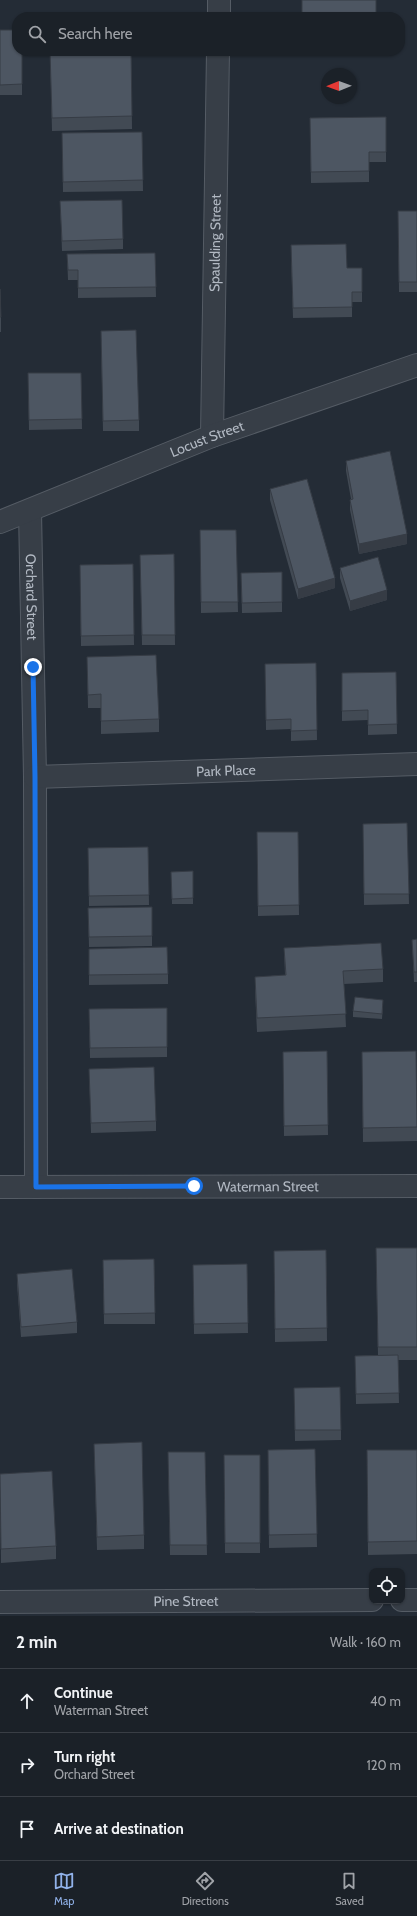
<!DOCTYPE html>
<meta charset="utf-8">
<style>
:root{--surface:#1b2128;--page:#242930;--text:#f1f3f6;--muted:#a0a3a8;--line:#393e45;--accent:#91b2ea}
body{margin:0;font-family:Cabin,sans-serif;background:var(--page);color:var(--text)}
.controls{position:absolute;right:12px;bottom:12px;display:grid;overflow:hidden;border-radius:8px;box-shadow:0 1px 3px #0004}
.controls button{width:36px;height:36px;display:grid;place-items:center;padding:0;border:0;border-bottom:1px solid var(--line);background:var(--surface);color:var(--text);font:20px sans-serif}
.compass{position:absolute;left:321px;top:68px;width:36px;height:36px;border-radius:50%;background:var(--surface);box-shadow:0 1px 3px #0004;rotate:269deg}
.stop{position:absolute;width:12px;height:12px;margin:-9px;border:3px solid #1a73e8;border-radius:50%;background:#fff}
.stop.end{background:#1a73e8;border-color:#fff;box-shadow:0 1px 4px #0008}
.list{margin:0;padding:0;list-style:none}
h2{display:flex;justify-content:space-between;align-items:center;height:52px;margin:0;padding:0 16px;font-size:17px}
h2 small{font-size:13px;font-weight:400;color:var(--muted)}
.list li{display:grid;grid-template-columns:26px 1fr auto;gap:12px;align-items:center;box-sizing:border-box;height:64px;padding:0 16px;border-top:1px solid var(--line)}
.list b{display:block;font-size:15px;white-space:nowrap}
.list p{margin:0;font-size:13px;white-space:nowrap;color:var(--muted)}
.list em{font-size:13px;font-style:normal;color:var(--muted)}
.icon{flex:none;width:22px;height:22px;fill:none;stroke:currentColor;stroke-width:2;stroke-linecap:round;stroke-linejoin:round}
.map{position:relative;flex:none;width:417px;height:1616px;overflow:hidden}
.search{position:absolute;background:var(--surface);box-shadow:0 1px 3px #0004;left:12px;right:12px;top:12px;height:44px;display:flex;align-items:center;gap:10px;box-sizing:border-box;padding:0 14px;border-radius:16px;color:var(--muted);font-size:15px}
.sheet{height:244px;background:var(--surface)}
nav{display:flex;justify-content:space-around;align-items:center;box-sizing:border-box;height:56px;border-top:1px solid var(--line);background:var(--surface);font-size:11px;color:var(--muted)}
nav a{display:grid;justify-items:center;gap:2px}
nav .on{color:var(--accent)}
.map>svg:first-child{display:block}
.lines{fill:none;stroke-linecap:round;stroke-linejoin:round}
.minor-casing{stroke:#555c65;stroke-width:24}
.minor{stroke:#373e47;stroke-width:22}
.wall{fill:#424a54}
.shaded-wall{fill:#363c45}
.building{fill:#4d5662;stroke:#363c45}
.route{stroke:#1a73e8;stroke-width:5}
.labels{text-anchor:middle;stroke-width:3;stroke-linejoin:round;paint-order:stroke}
.street-label{font-size:14px;fill:#b2b9c3;stroke:#1d232c}
</style>
<div class="map">
<svg width="417" height="1616" viewBox="0 0 417 1616">
<rect width="100%" height="100%" fill="#242c36"/>
<g class="lines">
<defs>
<g id="minor">
<polyline points="219,17 219,0"/>
<path id="s1" d="M212 436 218 51"/>
<path id="s2" d="M30 511 35 777 36 1187"/>
<path id="s3" d="M0 522 212 436 417 365"/>
<path id="s4" d="M35 777 417 764"/>
<path id="s5" d="M0 1187 417 1186"/>
<polyline points="402,1600 417,1600"/>
<path id="s6" d="M0 1602 372 1600"/>
</g>
</defs>
<!-- minor casing -->
<use href="#minor" class="minor-casing"/>
<!-- minor -->
<use href="#minor" class="minor"/>
</g>
<!-- wall -->
<g class="wall">
<polygon points="0,30 22,51 22,95 0,95"/>
<polygon points="50,51 131,51 132,129 52,131"/>
<polygon points="302,51 377,51 377,54 302,56"/>
<polygon points="386,117 386,162 369,162 369,182 311,183 310,118"/>
<polygon points="142,132 143,191 63,192 62,133"/>
<polygon points="60,201 123,239 123,249 62,251"/>
<polygon points="398,211 417,211 417,292 399,292"/>
<polygon points="155,253 156,297 78,298 78,280 68,280 67,254"/>
<polygon points="291,255 347,268 362,268 362,302 352,302 352,317 293,318"/>
<polygon points="0,289 1,317 1,332 0,332"/>
<polygon points="101,341 139,420 139,431 103,431"/>
<polygon points="28,373 81,373 82,429 29,430"/>
<polygon points="346,461 407,544 359,554 350,510 350,500 351,499 346,471"/>
<polygon points="270,489 335,588 298,599 270,500"/>
<polygon points="200,530 236,530 238,612 201,613"/>
<polygon points="174,554 175,645 142,645 140,555"/>
<polygon points="133,564 134,645 81,646 80,565"/>
<polygon points="340,568 387,600 350,611 340,578"/>
<polygon points="282,572 282,612 242,613 241,573"/>
<polygon points="87,657 159,719 159,732 101,734 101,708 88,708"/>
<polygon points="316,663 317,740 291,741 291,729 266,730 265,664"/>
<polygon points="396,672 397,734 368,735 368,720 342,721 342,673"/>
<polygon points="407,823 409,904 364,905 363,824"/>
<polygon points="257,832 298,832 299,915 258,916"/>
<polygon points="148,847 149,905 89,906 88,848"/>
<polygon points="193,871 193,904 172,904 171,872"/>
<polygon points="152,907 152,946 89,947 88,908"/>
<polygon points="417,939 417,982 414,982 412,940"/>
<polygon points="284,948 383,969 383,982 344,984 346,1027 257,1032 255,990 255,977 285,975"/>
<polygon points="89,949 168,974 168,984 89,985"/>
<polygon points="383,1005 382,1019 353,1017 353,1011"/>
<polygon points="167,1008 167,1057 90,1058 89,1009"/>
<polygon points="327,1051 328,1135 284,1136 283,1052"/>
<polygon points="362,1052 417,1082 417,1141 363,1142"/>
<polygon points="89,1069 156,1121 156,1131 91,1133"/>
<polygon points="417,1248 417,1360 398,1360 399,1403 356,1404 355,1356 378,1355 376,1261"/>
<polygon points="326,1250 327,1341 275,1342 274,1251"/>
<polygon points="154,1259 155,1324 104,1324 103,1260"/>
<polygon points="247,1264 248,1333 194,1334 193,1265"/>
<polygon points="17,1274 77,1322 77,1333 21,1337 17,1284"/>
<polygon points="294,1388 341,1430 341,1440 295,1441"/>
<polygon points="94,1444 144,1535 144,1549 97,1550"/>
<polygon points="315,1449 317,1547 269,1548 268,1450"/>
<polygon points="417,1450 417,1554 368,1555 367,1464"/>
<polygon points="168,1452 205,1452 207,1555 170,1555"/>
<polygon points="224,1455 260,1455 260,1553 225,1553"/>
<polygon points="0,1474 56,1546 56,1559 1,1563"/>
</g>
<!-- shaded-wall -->
<g class="shaded-wall">
<polygon points="407,534 407,544 359,554 359,544"/>
<polygon points="335,578 335,588 298,599 298,589"/>
<polygon points="387,590 387,600 350,611 350,601"/>
</g>
<!-- building -->
<g class="building">
<rect x="302" y="0" width="74" height="17"/>
<polygon points="0,30 17,30 17,51 22,51 22,84 0,85"/>
<polygon points="50,51 131,51 132,116 52,118"/>
<polygon points="386,117 386,152 369,152 369,171 311,172 310,118"/>
<polygon points="142,132 143,180 63,182 62,133"/>
<polygon points="122,200 123,239 62,241 60,201"/>
<polygon points="398,211 417,211 417,282 399,282"/>
<polygon points="346,244 347,268 362,268 362,292 352,292 352,307 293,308 291,245"/>
<polygon points="155,253 156,287 78,288 78,270 68,270 67,254"/>
<polygon points="0,289 1,317 0,317"/>
<polygon points="136,330 139,420 103,421 101,331"/>
<polygon points="28,373 81,373 82,419 29,420"/>
<polygon points="390,451 407,534 359,544 350,500 353,499 346,461"/>
<polygon points="307,479 335,578 298,589 270,489"/>
<polygon points="200,530 236,530 238,602 201,602"/>
<polygon points="174,554 175,635 142,635 140,555"/>
<polygon points="378,557 387,590 350,601 340,568"/>
<polygon points="133,564 134,635 81,636 80,565"/>
<polygon points="282,572 282,602 242,603 241,573"/>
<polygon points="156,655 159,719 101,721 101,694 88,695 87,657"/>
<polygon points="316,663 317,730 291,731 291,719 266,720 265,664"/>
<polygon points="396,672 397,724 368,725 368,710 342,711 342,673"/>
<polygon points="407,823 409,894 364,894 363,824"/>
<polygon points="257,832 298,832 299,905 258,906"/>
<polygon points="148,847 149,895 89,896 88,848"/>
<polygon points="193,871 193,898 172,899 171,872"/>
<polygon points="152,907 152,936 89,937 88,908"/>
<polygon points="417,939 417,972 414,972 412,940"/>
<polygon points="381,943 383,969 343,971 346,1014 257,1018 255,977 286,975 284,948"/>
<polygon points="167,947 168,974 89,975 89,949"/>
<polygon points="355,997 383,1000 382,1014 353,1011"/>
<polygon points="167,1008 167,1047 90,1048 89,1009"/>
<polygon points="327,1051 328,1125 284,1126 283,1052"/>
<polygon points="416,1051 417,1127 363,1128 362,1052"/>
<polygon points="154,1067 156,1121 91,1123 89,1069"/>
<polygon points="376,1248 417,1248 417,1347 378,1347"/>
<polygon points="326,1250 327,1328 275,1329 274,1251"/>
<polygon points="154,1259 155,1313 104,1314 103,1260"/>
<polygon points="247,1264 248,1323 194,1324 193,1265"/>
<polygon points="72,1269 77,1322 21,1327 17,1274"/>
<polygon points="398,1355 399,1393 356,1394 355,1356"/>
<polygon points="340,1387 341,1430 295,1430 294,1388"/>
<polygon points="142,1442 144,1535 97,1537 94,1444"/>
<polygon points="315,1449 317,1534 269,1535 268,1450"/>
<polygon points="367,1450 417,1450 417,1541 368,1542"/>
<polygon points="168,1452 205,1452 207,1545 170,1545"/>
<polygon points="224,1455 260,1455 260,1543 225,1543"/>
<polygon points="52,1471 56,1546 1,1549 0,1474"/>
</g>
<g class="lines">
<!-- route -->
<polyline class="route" points="33,667 35,777 36,1187 194,1186"/>
</g>
<g class="labels">
<!-- street labels -->
<g class="street-label">
<text dy="5" stroke="none"><textPath href="#s1" startOffset="193">Spaulding Street</textPath></text>
<text dy="5" stroke="none"><textPath href="#s3" startOffset="223">Locust Street</textPath></text>
<text dy="5" stroke="none"><textPath href="#s2" startOffset="86">Orchard Street</textPath></text>
<text dy="5" stroke="none"><textPath href="#s4" startOffset="191">Park Place</textPath></text>
<text dy="5" stroke="none"><textPath href="#s5" startOffset="268">Waterman Street</textPath></text>
<text dy="5" stroke="none"><textPath href="#s6" startOffset="186">Pine Street</textPath></text>
</g>
</g>
</svg>
<div class="controls">
<button><svg class="icon" aria-label="locate" viewBox="0 0 24 24"><circle cx="12" cy="12" r="6"/><path d="M12 2v4M12 18v4M2 12h4M18 12h4"/></svg></button>
</div>
<svg class="compass" viewBox="-18 -18 36 36"><path d="M0-13l5 13h-10z" fill="#e53935"/><path d="M0 13l5-13h-10z" fill="#a0a3a8"/></svg>
<div class="stop" style="left:194px;top:1186px"></div>
<div class="stop end" style="left:33px;top:667px"></div>
<div class="search"><svg class="icon" aria-label="search" viewBox="0 0 24 24"><circle cx="10" cy="10" r="6"/><path d="M15 15l6 6"/></svg>Search here</div>
</div>
<section class="sheet">
<h2>2 min<small>Walk · 160 m</small></h2>
<ul class="list">
<li><svg class="icon" aria-label="ahead" viewBox="0 0 24 24"><path d="M12 20V5M6 11l6-6 6 6"/></svg><div><b>Continue</b><p>Waterman Street</p></div><em>40 m</em></li>
<li><svg class="icon" aria-label="right" viewBox="0 0 24 24"><path d="M7 20v-9h11M14 6l5 5-5 5"/></svg><div><b>Turn right</b><p>Orchard Street</p></div><em>120 m</em></li>
<li><svg class="icon" aria-label="arrive" viewBox="0 0 24 24"><path d="M6 21V4h12l-3 4 3 4H6"/></svg><div><b>Arrive at destination</b></div></li>
</ul>
</section>
<nav>
<a class="on"><svg class="icon" aria-label="map" viewBox="0 0 24 24"><path d="M3 6l6-2 6 2 6-2v14l-6 2-6-2-6 2zM9 4v14M15 6v14"/></svg>Map</a>
<a><svg class="icon" aria-label="directions" viewBox="0 0 24 24"><path d="M12 3l9 9-9 9-9-9zM9 14v-3h6M13 9l2 2-2 2"/></svg>Directions</a>
<a><svg class="icon" aria-label="saved" viewBox="0 0 24 24"><path d="M7 4h10v16l-5-4-5 4z"/></svg>Saved</a>
</nav>
